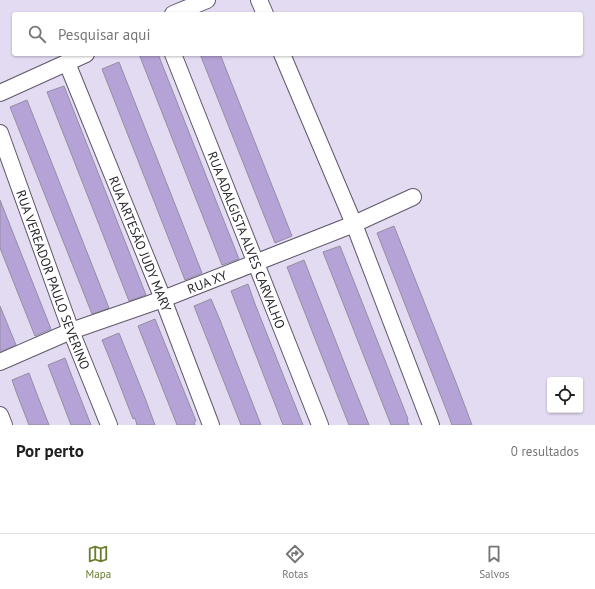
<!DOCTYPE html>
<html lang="pt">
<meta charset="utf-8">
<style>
:root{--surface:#fff;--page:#f2f2f2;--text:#222;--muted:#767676;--line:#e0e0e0;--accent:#697d2d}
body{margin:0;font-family:"PT Sans",sans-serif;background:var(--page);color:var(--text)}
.controls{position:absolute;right:12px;bottom:12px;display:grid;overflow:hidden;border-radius:4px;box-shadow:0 1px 3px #0004}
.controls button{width:36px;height:36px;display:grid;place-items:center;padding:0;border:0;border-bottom:1px solid var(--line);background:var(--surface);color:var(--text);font:20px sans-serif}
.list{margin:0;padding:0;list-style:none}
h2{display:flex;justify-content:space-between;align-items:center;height:52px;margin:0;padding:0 16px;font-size:17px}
h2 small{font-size:13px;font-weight:400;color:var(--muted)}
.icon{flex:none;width:22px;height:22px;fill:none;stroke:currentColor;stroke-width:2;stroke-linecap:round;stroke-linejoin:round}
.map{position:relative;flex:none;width:595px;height:425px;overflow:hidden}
.search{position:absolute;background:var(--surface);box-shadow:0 1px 3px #0004;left:12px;right:12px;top:12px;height:44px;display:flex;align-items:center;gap:10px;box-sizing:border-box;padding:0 14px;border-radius:4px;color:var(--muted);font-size:15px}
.sheet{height:108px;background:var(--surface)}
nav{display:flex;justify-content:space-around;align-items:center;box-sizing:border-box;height:56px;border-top:1px solid var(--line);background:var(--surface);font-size:11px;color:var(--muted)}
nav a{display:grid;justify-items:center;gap:2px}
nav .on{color:var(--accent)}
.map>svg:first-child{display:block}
.building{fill:#b5a2d6;stroke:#958ea3}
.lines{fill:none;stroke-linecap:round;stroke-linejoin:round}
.street-casing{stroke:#5f586b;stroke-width:18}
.street{stroke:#fff;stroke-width:16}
.labels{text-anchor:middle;stroke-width:3.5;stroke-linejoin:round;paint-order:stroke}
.street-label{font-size:13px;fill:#29262e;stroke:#f0eafc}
</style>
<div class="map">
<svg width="595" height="425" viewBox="0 0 595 425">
<rect width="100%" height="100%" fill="#e3dbf2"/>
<!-- building -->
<g class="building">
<polygon points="139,54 158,54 239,259 222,265"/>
<polygon points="200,54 220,54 292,236 275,243"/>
<polygon points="119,62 202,273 185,280 102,69"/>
<polygon points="64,86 146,295 129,301 47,92"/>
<polygon points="27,100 109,308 92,314 10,107"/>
<polygon points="0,200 51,329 35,336 0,248"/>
<polygon points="394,226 457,385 472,425 452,425 446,409 377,233"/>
<polygon points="340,246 408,419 407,420 409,425 391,425 323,252"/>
<polygon points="304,260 349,375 369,425 349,425 321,354 287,267"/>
<polygon points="248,284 255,304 303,425 283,425 231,291"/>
<polygon points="211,299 220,320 261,425 241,425 194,306"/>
<polygon points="0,306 16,345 0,352"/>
<polygon points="155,319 196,421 194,422 195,425 177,425 138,326"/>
<polygon points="119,333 145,398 155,425 137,425 135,418 133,419 109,357 102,340"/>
<polygon points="65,358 71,374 91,425 71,425 48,365"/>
<polygon points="29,373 38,397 49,425 29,425 17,394 12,380"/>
</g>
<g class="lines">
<defs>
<g id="street">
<polyline points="259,0 265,14"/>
<polyline points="173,14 207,0"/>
<path id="s1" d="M173 54 320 425"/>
<polyline points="282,54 354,224 431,425"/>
<path id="s2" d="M67 63 163 299 211 425"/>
<polyline points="0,93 86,54"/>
<path id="s3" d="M0 133 71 331 109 425"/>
<path id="s4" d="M0 362 71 331 163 299 354 224 413 197"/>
<polyline points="0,415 4,425"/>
</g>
</defs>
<!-- street casing -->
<use href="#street" class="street-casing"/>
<!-- street -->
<use href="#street" class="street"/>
</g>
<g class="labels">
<!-- street labels -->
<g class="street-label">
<text dy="5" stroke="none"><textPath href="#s1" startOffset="200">RUA ADALGISTA ALVES CARVALHO</textPath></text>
<text dy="5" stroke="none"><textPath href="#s2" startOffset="195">RUA ARTESÃO JUDY MARY</textPath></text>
<text dy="5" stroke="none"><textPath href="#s3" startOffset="156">RUA VEREADOR PAULO SEVERINO</textPath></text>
<text dy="5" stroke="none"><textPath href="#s4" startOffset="222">RUA XY</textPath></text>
</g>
</g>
</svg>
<div class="controls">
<button><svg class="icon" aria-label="locate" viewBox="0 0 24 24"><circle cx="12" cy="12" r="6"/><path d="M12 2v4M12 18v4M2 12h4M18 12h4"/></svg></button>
</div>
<div class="search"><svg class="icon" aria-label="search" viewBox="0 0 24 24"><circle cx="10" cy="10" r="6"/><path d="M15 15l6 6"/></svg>Pesquisar aqui</div>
</div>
<section class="sheet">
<h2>Por perto<small>0 resultados</small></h2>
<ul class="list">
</ul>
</section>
<nav>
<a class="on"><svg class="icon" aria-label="map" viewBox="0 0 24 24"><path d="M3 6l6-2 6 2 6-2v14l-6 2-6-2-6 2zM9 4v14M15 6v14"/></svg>Mapa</a>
<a><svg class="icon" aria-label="directions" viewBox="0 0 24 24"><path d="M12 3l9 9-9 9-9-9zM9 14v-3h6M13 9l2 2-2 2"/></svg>Rotas</a>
<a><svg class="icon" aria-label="saved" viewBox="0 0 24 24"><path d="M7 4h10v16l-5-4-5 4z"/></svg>Salvos</a>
</nav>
